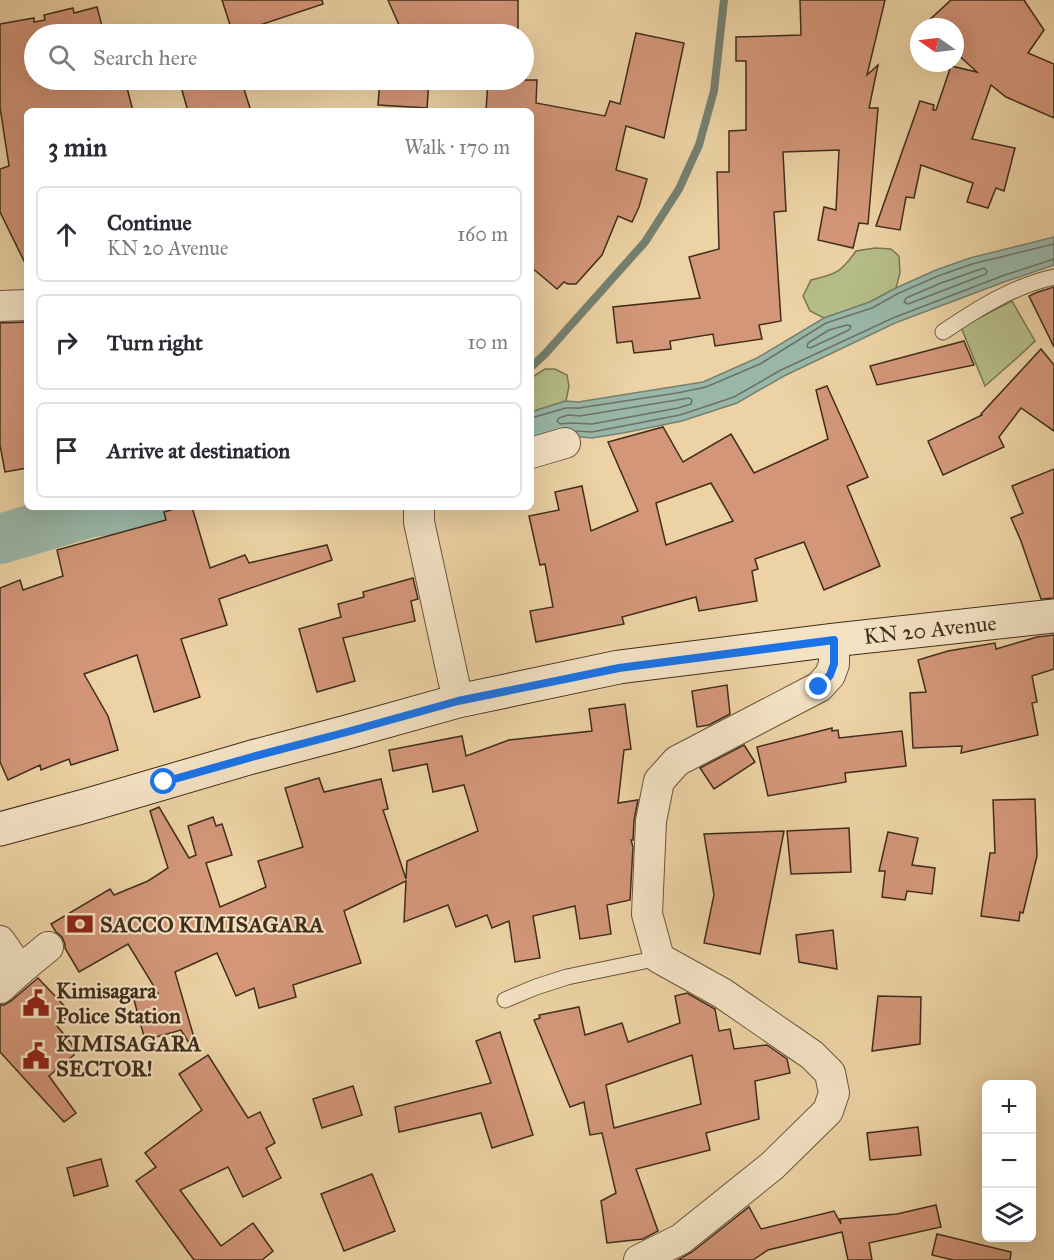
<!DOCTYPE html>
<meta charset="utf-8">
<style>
:root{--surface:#fff;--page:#f2f2f3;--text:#2b2b33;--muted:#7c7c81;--line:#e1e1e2}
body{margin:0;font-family:"IM FELL Great Primer",serif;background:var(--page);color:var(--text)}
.controls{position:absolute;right:18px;bottom:18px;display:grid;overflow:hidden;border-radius:9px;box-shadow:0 6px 24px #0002}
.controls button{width:54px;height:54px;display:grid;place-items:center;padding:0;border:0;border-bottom:2px solid var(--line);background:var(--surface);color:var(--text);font:30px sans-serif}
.compass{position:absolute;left:910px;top:18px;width:54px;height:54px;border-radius:50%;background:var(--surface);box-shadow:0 6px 24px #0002;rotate:284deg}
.stop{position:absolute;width:18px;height:18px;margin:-14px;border:4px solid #1a73e8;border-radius:50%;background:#fff}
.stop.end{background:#1a73e8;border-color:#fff;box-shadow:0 2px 6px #0008}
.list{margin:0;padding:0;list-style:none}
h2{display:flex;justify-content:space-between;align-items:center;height:78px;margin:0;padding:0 24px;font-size:26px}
h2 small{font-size:20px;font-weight:400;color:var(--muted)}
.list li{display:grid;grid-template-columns:39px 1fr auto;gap:18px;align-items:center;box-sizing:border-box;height:96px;margin:0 12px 12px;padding:0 12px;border:2px solid var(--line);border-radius:9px}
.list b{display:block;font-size:22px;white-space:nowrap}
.list p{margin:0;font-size:20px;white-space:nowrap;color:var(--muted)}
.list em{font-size:20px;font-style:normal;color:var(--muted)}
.icon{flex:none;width:33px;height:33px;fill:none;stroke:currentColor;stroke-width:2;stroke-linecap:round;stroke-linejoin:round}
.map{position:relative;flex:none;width:1054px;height:1260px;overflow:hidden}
.search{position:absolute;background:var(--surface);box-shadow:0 6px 24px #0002;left:24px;top:24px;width:510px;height:66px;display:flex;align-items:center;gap:15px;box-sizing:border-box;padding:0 21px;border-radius:33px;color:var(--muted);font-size:22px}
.panel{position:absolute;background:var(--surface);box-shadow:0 6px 24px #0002;left:24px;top:108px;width:510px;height:402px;border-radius:9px}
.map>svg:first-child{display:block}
.green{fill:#b5bd88;stroke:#7a7552;stroke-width:1.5}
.water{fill:#99b7a8;stroke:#758070;stroke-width:1.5}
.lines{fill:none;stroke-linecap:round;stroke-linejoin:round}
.shore{stroke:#6c7262;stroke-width:1.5}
.stream{stroke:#758070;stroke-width:8}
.river{stroke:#99b7a8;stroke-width:50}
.building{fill:#d39679;stroke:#402d1b;stroke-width:1.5;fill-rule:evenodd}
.service-casing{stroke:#6b563d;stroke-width:17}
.minor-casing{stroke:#6b563d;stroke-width:32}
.secondary-casing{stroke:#402d1b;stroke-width:35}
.service{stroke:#f3e2c4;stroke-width:15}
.minor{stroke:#f3e2c4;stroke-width:30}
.secondary{stroke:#f3e2c4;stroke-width:33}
.route{stroke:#1a73e8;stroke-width:8}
.labels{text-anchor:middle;stroke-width:4.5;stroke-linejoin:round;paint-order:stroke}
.street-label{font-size:22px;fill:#402d1b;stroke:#f3e2c4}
.poi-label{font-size:22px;font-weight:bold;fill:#402d1b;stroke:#f3e2c4;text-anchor:start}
</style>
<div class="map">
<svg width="1054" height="1260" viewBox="0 0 1054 1260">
<rect width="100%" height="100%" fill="#ecd2a4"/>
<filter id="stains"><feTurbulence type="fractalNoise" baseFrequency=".00333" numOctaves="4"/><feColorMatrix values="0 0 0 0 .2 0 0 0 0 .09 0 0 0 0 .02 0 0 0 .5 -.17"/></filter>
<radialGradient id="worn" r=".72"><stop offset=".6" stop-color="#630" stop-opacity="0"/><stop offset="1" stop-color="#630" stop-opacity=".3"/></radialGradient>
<!-- green -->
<g class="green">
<path d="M875 248 891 249 899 256 900 273 896 288 870 302 824 318 810 311 803 296 811 280C837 274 841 272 856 251Z"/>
<polygon points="1012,301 1035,341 1018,357 985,386 961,327"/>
<polygon points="545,369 555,369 567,375 569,386 566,401 531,412 531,378"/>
</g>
<!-- water -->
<polygon class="water" points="1054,237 1054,265 1004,282 895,323 784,376 737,403 682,421 623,433 592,438 571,436 531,443 531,412 566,401 578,402 703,382 757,358 824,318 870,302 896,288 936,270 970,258"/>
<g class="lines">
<!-- shore -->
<g class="shore">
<polygon points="984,268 987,271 986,274 908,304 904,302 906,298 941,283"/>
<polygon points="847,325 851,326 849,330 810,348 807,347 808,343 829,330"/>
<polygon points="689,398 692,400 691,404 678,408 592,424 572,423 560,424 557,421 559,418 568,415 580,416"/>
<polyline points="531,418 566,408 579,408 677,393 706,387 760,364 826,323 872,308 899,293 938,276 972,264 1054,244"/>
<polyline points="576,431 592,432 680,415 734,397 781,370 893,318 1002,276 1054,259"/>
</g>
<!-- stream -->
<polyline class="stream" points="531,367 545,354 645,242 679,189 699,145 714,91 724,0"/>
<!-- river -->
<polyline class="river" points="0,539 91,512 145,507"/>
</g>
<!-- building -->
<g class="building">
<polygon points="222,0 322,0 323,4 233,34"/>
<polygon points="388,0 518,0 518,34 403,34"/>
<polygon points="800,0 885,0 867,75 878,65 869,108 878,108 868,224 859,223 853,248 818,240 824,207 836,210 839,150 783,152 786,211 774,212 781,321 759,325 762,339 715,346 713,334 670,341 671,349 634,353 632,341 617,343 613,307 700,298 689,257 719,249 717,172 729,172 729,131 746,130 746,61 736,61 736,37 801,35"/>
<polygon points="951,0 1024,0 1044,30 1028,53 1054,64 1054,118 1006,97 991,85 972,139 1015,148 1004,191 996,188 988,208 967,202 973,183 921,165 914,198 906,197 900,230 876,226 920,101 934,105 933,110 936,110 951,66 977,72 955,52 955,27 927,27 924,25"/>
<polygon points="97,7 104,34 34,34 34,80 125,80 133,111 27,111 27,267 0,212 0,169 9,166 0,107 0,24 34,18 34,22 45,20 44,15 73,8 74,13"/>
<polygon points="636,33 684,43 664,138 626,126 616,170 647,179 639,207 632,222 618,216 602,255 576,284 568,284 564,282 557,289 531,267 531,111 486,111 488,80 537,80 536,103 605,116 610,101 620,104"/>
<polygon points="179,80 241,80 251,111 188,111"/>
<polygon points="380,80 429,81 427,108 378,105"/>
<polygon points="1054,287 1054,347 1029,296 1038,292"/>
<polygon points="27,322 27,468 5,472 0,445 0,323"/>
<polygon points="964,341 974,365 877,385 870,366"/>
<polygon points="1041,349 1054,365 1054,431 1021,408 999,437 1004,447 943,475 928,441 982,415 981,414"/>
<path d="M827 386 868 477 847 486 880 566 824 590 804 542 755 559 758 569 752 571 757 601 699 611 696 597 622 617 624 624 536 642 530 611 553 607 545 564 540 565 529 516 559 510 555 492 582 486 591 531 638 511 608 442 663 427 683 462 731 434 754 473 828 439 816 390ZM711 483 733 521 666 545 656 503Z"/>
<polygon points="1054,469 1054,598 1041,599 1021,541 1011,518 1023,513 1012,486"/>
<polygon points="182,507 192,507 210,568 245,555 249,563 327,545 332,560 219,599 227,625 181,639 200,697 154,712 137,655 84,674 108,716 118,750 71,765 69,759 41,770 40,765 8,780 0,762 0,588 20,580 23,590 63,576 57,550 166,520 164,512"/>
<polygon points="413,578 418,599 411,601 415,621 343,638 355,681 317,692 299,629 341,617 338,604 364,597 363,592"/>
<polygon points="1054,635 1054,669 1032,676 1037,702 1032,703 1038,735 961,753 962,746 913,748 910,693 926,692 918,660 948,651 995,643 996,649 1037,637"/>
<polygon points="727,685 730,714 709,725 697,727 692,691"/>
<polygon points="625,704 631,749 624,750 618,803 638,800 634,820 633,840 631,840 633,847 630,900 607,905 611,934 580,939 575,906 533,916 540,958 515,962 509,921 492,928 487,915 456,927 448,905 404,922 406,881 344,911 361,963 293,985 296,997 259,1008 254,988 236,996 217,953 175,972 195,1041 189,1043 181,1030 145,1040 134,1000 158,993 128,944 79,972 65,948 65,944 62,937 56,932 51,924 110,889 114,895 148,881 168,868 150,811 159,807 189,858 196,855 188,826 213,817 216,826 222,824 232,855 206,863 220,907 266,887 258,861 303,847 285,788 319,778 324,792 381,779 388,809 383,810 406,879 407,861 478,831 464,785 433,792 427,764 393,771 389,750 462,736 466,756 509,740 592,731 589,709"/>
<polygon points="832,728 832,731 838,730 839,738 902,731 906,766 845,773 846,782 768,796 757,747"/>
<polygon points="744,745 755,762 714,789 700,768"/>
<polygon points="1035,799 1037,856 1023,913 1020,912 1019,921 981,916 990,853 995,853 993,800"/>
<polygon points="849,828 851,872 791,874 787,831"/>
<polygon points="784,831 760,954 704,943 714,895 704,834"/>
<polygon points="888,832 918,838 912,865 935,868 932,894 907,891 905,900 882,897 885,871 879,871"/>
<polygon points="833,930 837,969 799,962 796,935"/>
<polygon points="38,978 71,1013 57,1026 72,1044 74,1055 49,1076 76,1113 64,1122 0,1052 0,1005 4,1005 11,1001"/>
<path d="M687 993 715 1009 719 1031 730 1029 734 1049 767 1045 787 1059 790 1073 755 1081 759 1119 706 1133 710 1150 636 1169 658 1231 643 1239 607 1243 601 1201 616 1193 602 1133 590 1135 584 1102 570 1107 534 1020 540 1018 539 1015 579 1007 585 1035 622 1023 628 1042 680 1023 675 996ZM692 1055 701 1104 614 1128 606 1085Z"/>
<polygon points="878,996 921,997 920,1044 872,1051"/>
<polygon points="500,1032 533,1135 492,1148 481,1113 399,1132 395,1107 491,1083 476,1041"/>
<polygon points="208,1055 248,1118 260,1112 275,1143 266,1148 281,1178 243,1197 228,1167 180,1190 221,1246 253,1223 273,1251 262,1260 194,1260 136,1181 156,1167 145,1153 202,1110 179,1074"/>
<polygon points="353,1086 362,1115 322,1128 313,1099"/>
<polygon points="918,1127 921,1155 870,1160 867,1133"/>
<polygon points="101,1159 108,1186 74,1196 67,1168"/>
<polygon points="372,1174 395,1231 344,1251 321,1194"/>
<polygon points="936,1205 941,1227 869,1243 872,1260 848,1260 842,1232 768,1250 753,1260 678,1260 692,1252 749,1207 761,1229 834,1211 841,1224 840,1219 897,1214"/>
<polygon points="937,1234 1011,1252 1010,1260 953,1260 932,1255"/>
</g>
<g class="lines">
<defs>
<g id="service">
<path d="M943 332C977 309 1013 286 1054 277"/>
<polyline points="505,1000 536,987 567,977 659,958"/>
</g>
<g id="minor">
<polyline points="0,306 27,305"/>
<polyline points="531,453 565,443"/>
<polyline points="419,507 419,522 458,701"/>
<polyline points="0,941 20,970 0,988"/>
<polyline points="20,970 48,947"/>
<polyline points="639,1260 681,1239 772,1166 828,1111 834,1093 830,1073 812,1055 722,993 659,958 647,914 651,821 659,781 677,761 819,687 830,675 834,664 834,640"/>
</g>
<polyline id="secondary" points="0,829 85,806 252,757 347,732 458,701 619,667 834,640 1054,616"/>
</defs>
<!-- service casing -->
<use href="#service" class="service-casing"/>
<!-- minor casing -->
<use href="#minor" class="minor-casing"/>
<!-- secondary casing -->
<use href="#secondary" class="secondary-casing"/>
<!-- service -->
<use href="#service" class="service"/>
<!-- minor -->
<use href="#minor" class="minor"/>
<!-- secondary -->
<use href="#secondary" class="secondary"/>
</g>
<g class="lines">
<!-- route -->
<polyline class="route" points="164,782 252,757 347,732 458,701 619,668 834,640 834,664 830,675 819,687"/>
</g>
<!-- icons -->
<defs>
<symbol id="bank-bare" viewBox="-9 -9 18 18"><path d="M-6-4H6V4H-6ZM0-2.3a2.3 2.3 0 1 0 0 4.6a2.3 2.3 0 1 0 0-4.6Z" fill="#8f2418" stroke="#f3e2c4" stroke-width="2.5" paint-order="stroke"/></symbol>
<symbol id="civic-bare" viewBox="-9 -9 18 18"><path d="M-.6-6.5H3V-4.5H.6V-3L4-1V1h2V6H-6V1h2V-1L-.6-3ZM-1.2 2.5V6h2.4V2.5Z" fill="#8f2418" stroke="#f3e2c4" stroke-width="2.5" paint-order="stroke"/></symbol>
</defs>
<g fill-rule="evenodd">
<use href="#bank-bare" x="61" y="905" width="38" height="38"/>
<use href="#civic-bare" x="17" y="984" width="38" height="38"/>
<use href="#civic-bare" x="17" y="1037" width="38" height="38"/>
</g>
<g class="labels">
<!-- street labels -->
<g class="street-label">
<text transform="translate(930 629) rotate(-6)" y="8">KN 20 Avenue</text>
</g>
<!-- poi labels -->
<g class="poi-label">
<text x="100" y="932">SACCO KIMISAGARA</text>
<text x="56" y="998">Kimisagara<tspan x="56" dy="25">Police Station</tspan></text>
<text x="56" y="1051">KIMISAGARA<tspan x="56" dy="25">SECTOR!</tspan></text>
</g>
</g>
<rect width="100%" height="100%" filter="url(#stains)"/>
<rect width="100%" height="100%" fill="url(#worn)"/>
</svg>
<div class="controls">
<button>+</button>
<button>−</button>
<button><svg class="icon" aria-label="layers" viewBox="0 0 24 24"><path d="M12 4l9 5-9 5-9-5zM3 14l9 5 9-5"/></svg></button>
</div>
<svg class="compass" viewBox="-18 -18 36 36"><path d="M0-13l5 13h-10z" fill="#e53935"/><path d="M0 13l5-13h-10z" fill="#7c7c81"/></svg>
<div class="stop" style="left:164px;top:782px"></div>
<div class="stop end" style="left:819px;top:687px"></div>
<div class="search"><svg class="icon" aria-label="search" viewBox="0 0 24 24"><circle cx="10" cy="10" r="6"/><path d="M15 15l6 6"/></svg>Search here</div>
<section class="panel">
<h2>3 min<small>Walk · 170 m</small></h2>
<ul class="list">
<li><svg class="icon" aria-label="ahead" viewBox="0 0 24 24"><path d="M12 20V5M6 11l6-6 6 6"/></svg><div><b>Continue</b><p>KN 20 Avenue</p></div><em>160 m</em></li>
<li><svg class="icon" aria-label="right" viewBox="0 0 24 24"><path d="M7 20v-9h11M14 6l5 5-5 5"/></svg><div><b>Turn right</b></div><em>10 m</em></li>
<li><svg class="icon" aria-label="arrive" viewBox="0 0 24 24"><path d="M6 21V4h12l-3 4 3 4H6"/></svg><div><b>Arrive at destination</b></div></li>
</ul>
</section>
</div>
